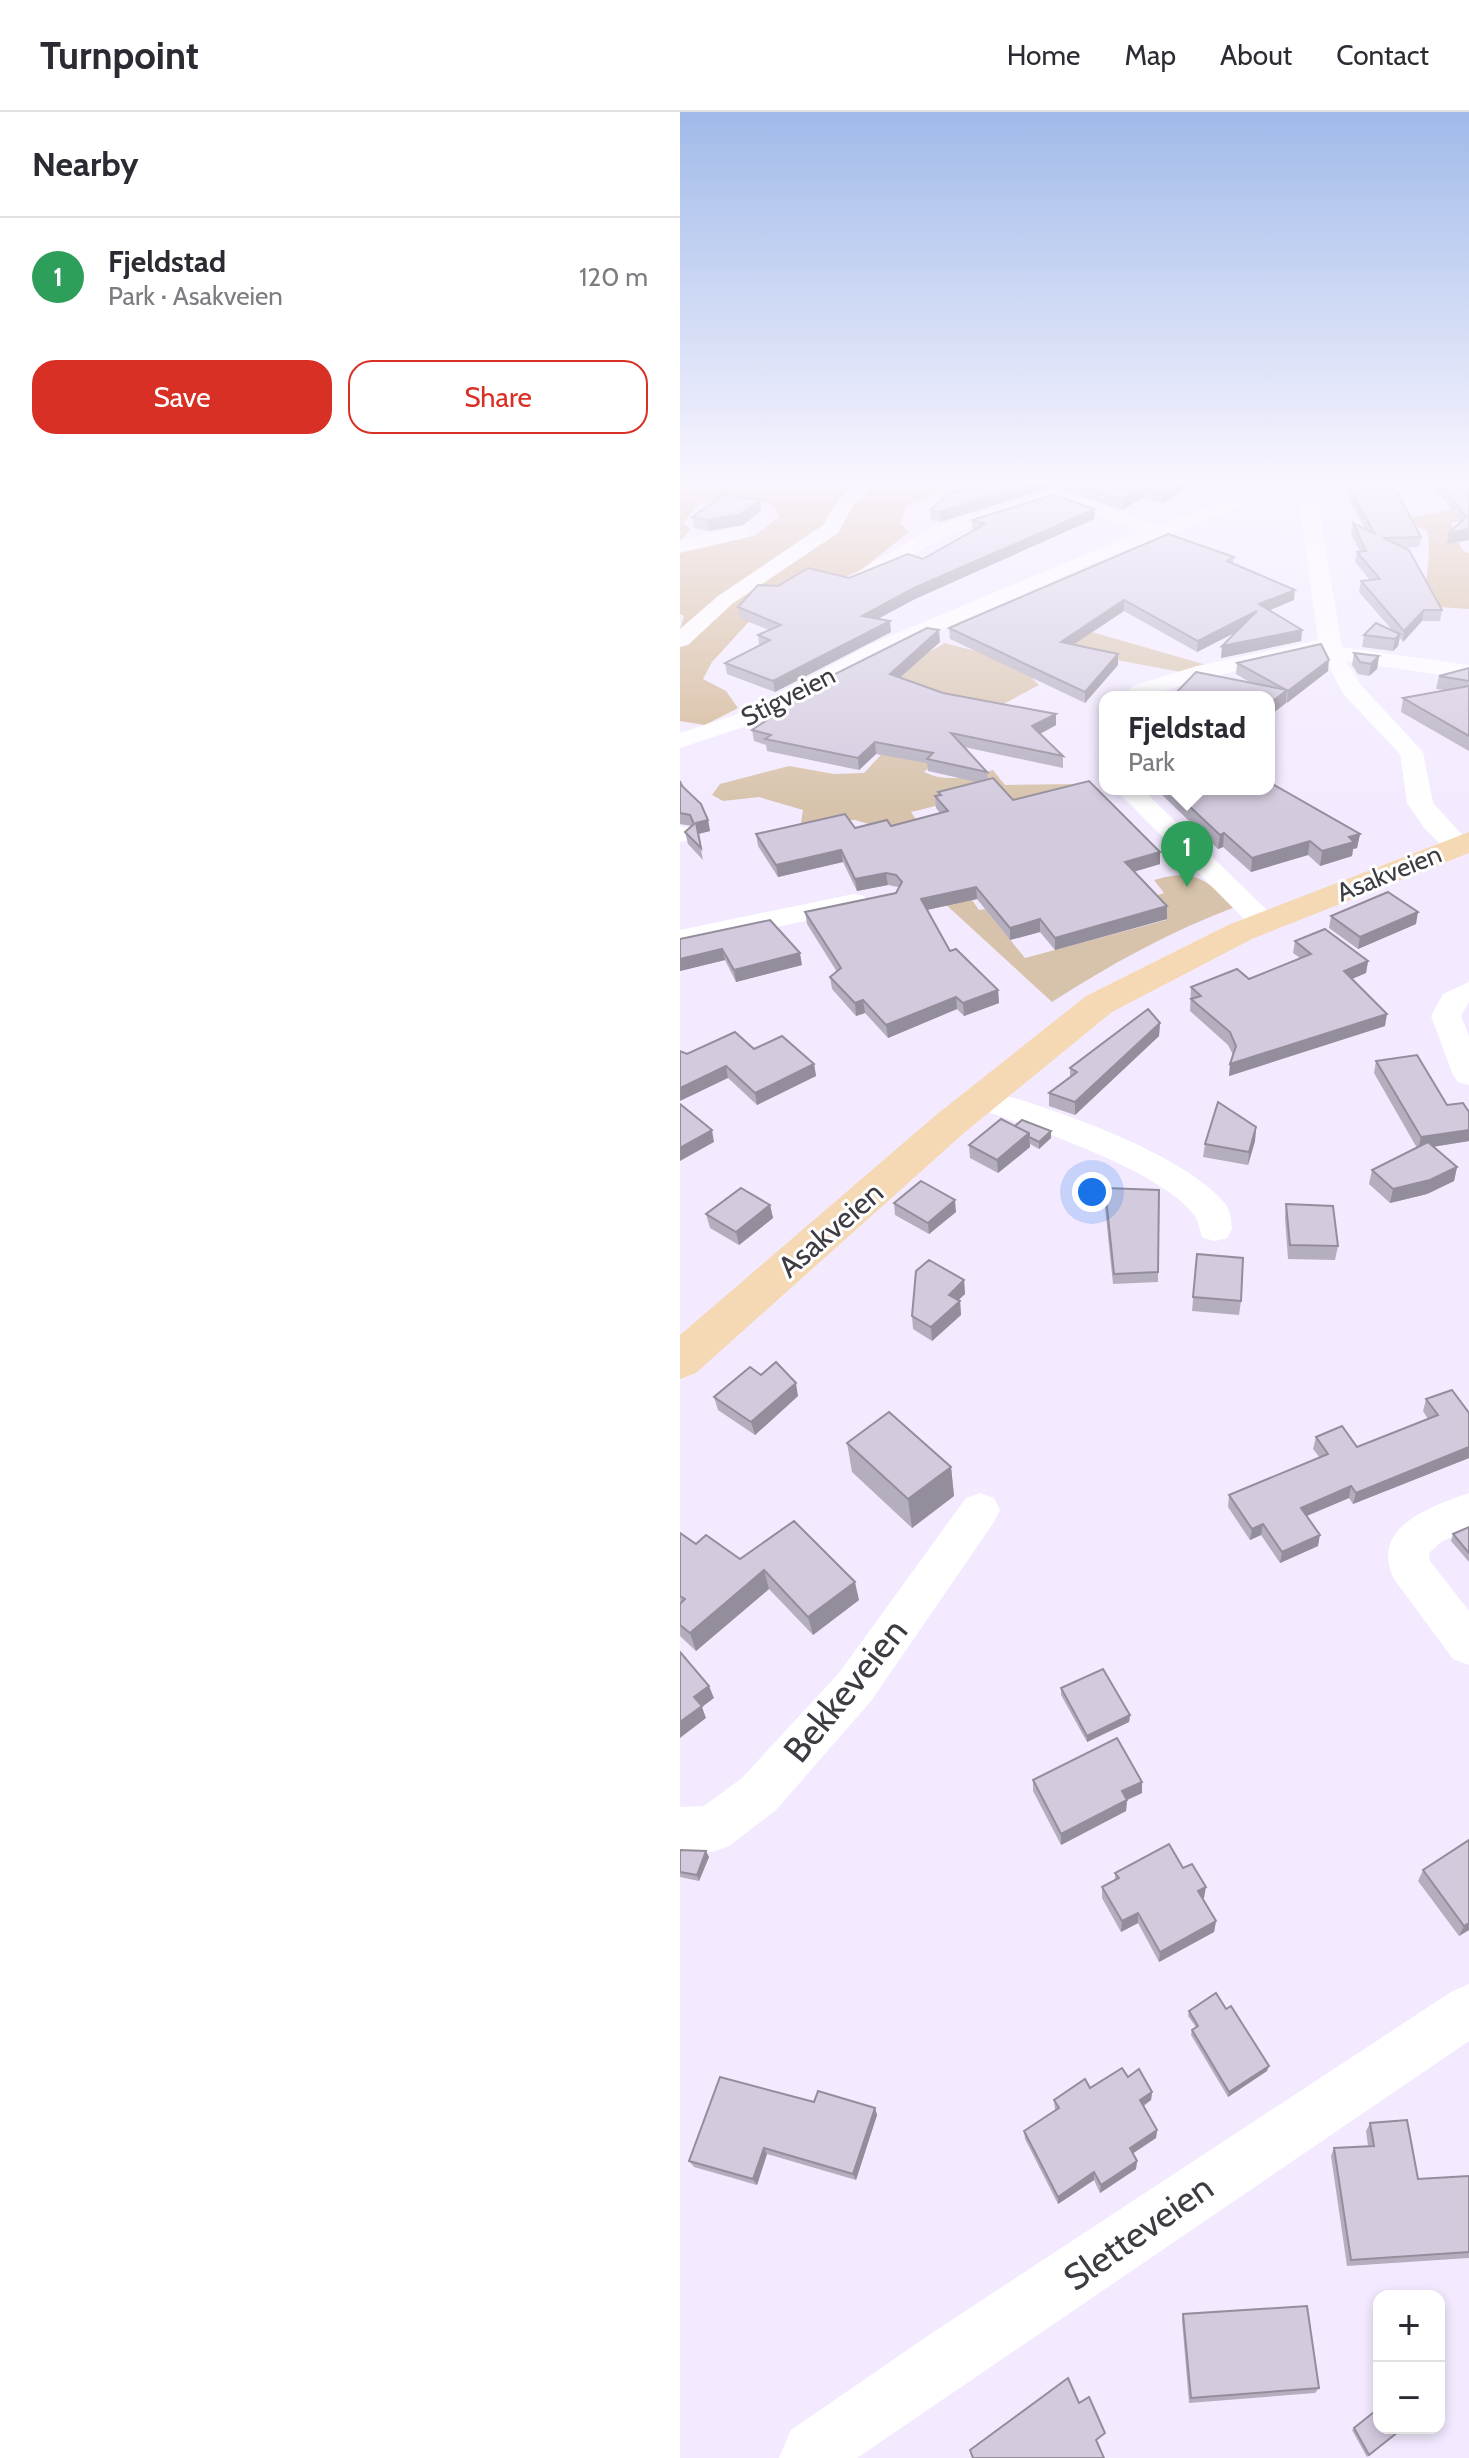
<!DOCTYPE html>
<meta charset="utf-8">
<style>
:root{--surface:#fff;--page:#f7f7f7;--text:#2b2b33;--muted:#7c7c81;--line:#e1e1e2;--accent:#d93025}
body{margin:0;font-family:Cabin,sans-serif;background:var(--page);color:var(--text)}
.controls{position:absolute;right:24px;bottom:24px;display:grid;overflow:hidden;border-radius:16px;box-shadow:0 4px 12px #0003}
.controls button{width:72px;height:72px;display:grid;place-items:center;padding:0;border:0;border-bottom:2px solid var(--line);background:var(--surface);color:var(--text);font:40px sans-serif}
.you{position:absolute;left:412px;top:1080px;width:28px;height:28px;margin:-20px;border:6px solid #fff;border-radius:50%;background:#1a73e8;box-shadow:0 0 0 12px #1a73e833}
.badge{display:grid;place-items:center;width:52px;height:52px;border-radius:50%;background:var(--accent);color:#fff;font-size:26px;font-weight:700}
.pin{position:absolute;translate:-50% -66px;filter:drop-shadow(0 2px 4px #0008)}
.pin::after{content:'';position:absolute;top:42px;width:28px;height:24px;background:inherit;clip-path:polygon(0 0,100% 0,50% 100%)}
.popup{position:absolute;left:419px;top:579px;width:176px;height:104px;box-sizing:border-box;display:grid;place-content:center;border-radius:16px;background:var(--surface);filter:drop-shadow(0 2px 6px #0005);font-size:26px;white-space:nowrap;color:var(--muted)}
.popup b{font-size:30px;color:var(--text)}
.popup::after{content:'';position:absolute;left:50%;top:100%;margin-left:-16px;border:16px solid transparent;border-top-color:var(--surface)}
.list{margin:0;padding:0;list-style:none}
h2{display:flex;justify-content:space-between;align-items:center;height:104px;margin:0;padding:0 32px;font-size:34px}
h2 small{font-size:26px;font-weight:400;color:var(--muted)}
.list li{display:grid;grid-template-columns:52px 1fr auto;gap:24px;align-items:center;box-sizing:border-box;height:120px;padding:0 32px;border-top:2px solid var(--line)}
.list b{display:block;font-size:30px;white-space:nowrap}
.list p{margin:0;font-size:26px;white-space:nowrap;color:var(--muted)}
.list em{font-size:26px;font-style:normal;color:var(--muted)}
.actions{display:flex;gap:16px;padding:24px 32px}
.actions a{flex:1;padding:18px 0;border:2px solid var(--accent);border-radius:24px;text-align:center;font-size:28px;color:var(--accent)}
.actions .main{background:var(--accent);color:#fff}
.map{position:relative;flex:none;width:789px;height:2346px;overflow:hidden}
header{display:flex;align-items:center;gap:48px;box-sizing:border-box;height:112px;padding:0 40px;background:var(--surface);border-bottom:2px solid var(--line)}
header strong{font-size:38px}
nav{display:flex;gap:44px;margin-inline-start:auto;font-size:28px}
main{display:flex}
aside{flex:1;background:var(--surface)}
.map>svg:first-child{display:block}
.green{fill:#d7c3ab}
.forest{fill:#d2b592}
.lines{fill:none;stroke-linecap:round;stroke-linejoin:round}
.minor{fill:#fff;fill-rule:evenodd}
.major{fill:#f5d9b5;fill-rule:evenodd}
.wall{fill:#b5aebf}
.shaded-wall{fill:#948d9b}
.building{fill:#d3cade;stroke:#948d9b;stroke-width:2}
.labels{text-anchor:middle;stroke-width:6;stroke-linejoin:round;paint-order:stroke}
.far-street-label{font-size:26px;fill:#3e3b43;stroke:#fff}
.street-label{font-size:30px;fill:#3e3b43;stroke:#fff}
.near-street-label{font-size:36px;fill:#3e3b43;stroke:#fff}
</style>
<header>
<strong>Turnpoint</strong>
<nav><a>Home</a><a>Map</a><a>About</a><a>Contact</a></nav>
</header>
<main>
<aside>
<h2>Nearby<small></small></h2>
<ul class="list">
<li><span class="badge" style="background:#2e9e5b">1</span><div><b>Fjeldstad</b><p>Park · Asakveien</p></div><em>120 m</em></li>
</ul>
<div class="actions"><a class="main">Save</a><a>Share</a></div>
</aside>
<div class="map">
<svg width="789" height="2346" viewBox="0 0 789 2346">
<rect width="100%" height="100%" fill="#f3eaff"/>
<!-- green -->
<path class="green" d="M279 505 321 506 391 534 412 520 530 554 501 560 421 545 352 566 359 573 314 597 244 660C266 671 289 665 313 658L325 673 401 672 333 697 317 679 231 700 299 798 305 797 345 846 486 808 467 787 484 781 474 768C515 756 525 767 555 795 489 820 431 852 372 890L250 778 202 708V716L175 708 121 711 123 698 79 685 43 689 32 683 40 672 109 654 154 662 184 661 211 632 197 585 227 567 178 552 226 537 249 540 265 531 303 541 318 534 268 509Z"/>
<!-- forest -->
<g class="forest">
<polygon points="0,371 279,371 227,394 220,411 229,420 181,458 158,468 131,461 109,466 32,550 23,567 46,579 58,596 25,613 0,609 0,517 4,504 0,502 0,441 74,424 99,405 94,394 73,387 19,392 3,411 11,417 0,429"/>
<path d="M752 371H789V407L771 411 782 438 789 441V497L744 494C745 467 752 444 747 418L718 408 776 397 753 377Z"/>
</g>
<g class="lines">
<!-- minor -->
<g class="minor">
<polygon points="180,371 200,371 174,392 158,421 52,492 8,533 0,535 0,517 38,484 143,413 160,385"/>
<polygon points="617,371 649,371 636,377 662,535 789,553 789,567 666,549 681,573 743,640 753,691 787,728 787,740 769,740 745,717 727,691 720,642 664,583 641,540 530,565 463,585 452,584 449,579 452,574 517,554 638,528 618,381 570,392 435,442 207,542 82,609 0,636 0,621 66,599 191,532 461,419 373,390 265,424 185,470 178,472 168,466 251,416 373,378 479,413 557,384"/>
<polygon points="60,415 67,417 70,421 67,425 0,440 0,428"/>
<polygon points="435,677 462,677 594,805 598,811 594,817 574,817"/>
<polygon points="0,714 10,716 14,722 10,728 0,730"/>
<polygon points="174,782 184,784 188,790 184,796 0,836 0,818"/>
<polygon points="789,870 789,890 781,904 789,924 789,973 778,970 773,963 751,904 763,882"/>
<path d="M302 977C365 993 507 1042 546 1093 551 1100 551 1109 552 1117L547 1126 535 1129 523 1126C519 1119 519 1109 514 1103 480 1057 346 1014 291 994L286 987 291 980Z"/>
<polygon points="300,1381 314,1386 320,1398 314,1410 191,1589 96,1698 49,1734 32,1740 0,1741 0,1695 24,1694 62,1666 159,1561 286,1386"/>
<path d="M789 1381V1417L761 1430 749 1441 750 1449 789 1499V1553L773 1547 714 1467C689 1415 750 1395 789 1381Z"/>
<polygon points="789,1872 789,1929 177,2346 99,2346 111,2318 255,2219 771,1880"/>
</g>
<!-- major -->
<polygon class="major" points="789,720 789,741 572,827 432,900 284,1021 16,1261 0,1267 0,1223 256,1003 406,884 548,813"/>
</g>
<!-- wall -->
<g class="wall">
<polygon points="304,371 517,371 483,391 462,386 442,398 372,375 260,410 251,408 250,398 281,380"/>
<polygon points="664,371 712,371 741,425 739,435 724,436 762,498 760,509 742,509 723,530 720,526 718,534 713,539 682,535 684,523 713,519 679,480 681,469 690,468 675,450 677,440 680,440 671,422 673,411 685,417 663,377"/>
<polygon points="752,371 787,371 789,428 767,432 780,410"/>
<polygon points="80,388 81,399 63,413 29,419 14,416 12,405"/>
<polygon points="415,397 414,407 235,487 197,507 211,520 95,580 47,562 45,551 79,533 78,523 89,518 59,506 58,495 98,474 169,466 243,447 292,419 292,408"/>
<polygon points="554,445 553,451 614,488 590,498 622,518 621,529 541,546 556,520 517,540 444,499 393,532 438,553 405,591 270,527 269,516"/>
<polygon points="260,530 220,566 263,581 376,602 376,613 360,622 383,644 383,656 284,635 307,660 308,667 333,688 480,752 454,760 487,794 487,807 375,838 360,820 330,828 297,787 247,798 270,839 318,878 319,891 284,904 277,897 208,926 185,901 176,904 152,877 150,865 157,860 127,812 125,800 216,781 219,776 218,775 208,773 177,779 163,750 98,765 78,734 76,722 211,714 260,701 256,696 255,684 258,684 258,680 297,670 248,659 247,651 196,642 179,658 87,639 86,633 74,629 72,618 122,584 121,579"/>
<polygon points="674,541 699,544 697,557 689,564 678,562 672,553"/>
<polygon points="557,551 648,559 589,604 589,585 571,571 556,562"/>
<polygon points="789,556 789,639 721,600 723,586 765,578 756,577 759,564"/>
<polygon points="0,669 28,708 30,719 18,722 23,748 8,732 5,720 12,714 0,712"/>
<polygon points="476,677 589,677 680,722 677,736 673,737 672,744 640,754 628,743 571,760 543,735 538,737"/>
<polygon points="651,804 736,812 678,837 649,816"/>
<polygon points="0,827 122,853 56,870 45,848 0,859"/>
<polygon points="615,829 688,849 686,861 672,867 705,914 549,964 553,943 548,933 510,899 511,875 569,867 620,846 613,841"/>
<polygon points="480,911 479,924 395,1003 369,994 369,981 390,965 390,956"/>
<polygon points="74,937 134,952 136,964 77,993 48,966 7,942"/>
<polygon points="696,949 789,1029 753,1035 777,1055 774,1069 747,1082 710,1091 689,1072 692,1058 737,1036 694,961"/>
<polygon points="335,1014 371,1026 359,1037 350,1032 350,1035 318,1061 290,1046 289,1033"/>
<polygon points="576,1015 575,1029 568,1053 523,1045 525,1032"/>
<polygon points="425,1076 478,1160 478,1170 433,1172 424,1086"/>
<polygon points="214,1091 276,1100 249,1122 215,1103"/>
<polygon points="606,1092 658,1134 655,1148 608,1147 605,1106"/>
<polygon points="90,1093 93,1106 59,1133 30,1116 26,1102"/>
<polygon points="517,1142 561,1189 559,1203 512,1199"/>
<polygon points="284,1168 285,1182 278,1188 280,1189 281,1203 252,1229 233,1217 232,1204"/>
<polygon points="81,1263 118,1284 75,1323 38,1298 34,1285"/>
<polygon points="746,1287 789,1301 789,1346 673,1392 669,1386 627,1404 638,1434 600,1451 581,1423 570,1428 548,1395 549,1383 640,1346 633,1337 636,1325 677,1335 748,1307 743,1299"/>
<polygon points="167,1331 271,1355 274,1384 232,1416 172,1360"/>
<polygon points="789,1415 789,1450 771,1429 773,1422"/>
<polygon points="0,1421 16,1432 179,1488 133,1523 89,1477 16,1539 0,1524"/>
<polygon points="381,1576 450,1603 449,1610 407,1630 381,1583"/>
<polygon points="353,1668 462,1681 447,1688 446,1699 381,1733 353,1679"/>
<polygon points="789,1728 789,1818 779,1824 738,1769 743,1758"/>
<polygon points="0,1738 29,1745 19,1769 0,1765"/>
<polygon points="435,1761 524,1786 523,1786 536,1809 534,1820 479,1850 458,1811 441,1820 422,1786 422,1775 435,1768"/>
<polygon points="509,1899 587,1959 548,1985 511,1923 512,1918 516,1915 508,1904"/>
<polygon points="448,1965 472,1980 471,1988 464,1994 477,2018 476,2026 453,2041 457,2049 456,2057 420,2081 414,2068 378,2092 345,2027 344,2019 375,1998 374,1988"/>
<polygon points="134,1990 195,1996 197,2003 176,2068 87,2042 77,2073 14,2055 9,2049"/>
<polygon points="690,2011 738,2067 789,2064 789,2146 667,2154 651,2044 654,2036 688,2034 686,2019"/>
<polygon points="503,2202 639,2276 635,2281 509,2291 502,2208"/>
<polygon points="699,2296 723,2316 687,2345 672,2318"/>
</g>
<!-- shaded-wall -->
<g class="shaded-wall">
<polygon points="354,371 372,371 372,375 260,410 259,400"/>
<polygon points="502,371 517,371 483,391 484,381"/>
<polygon points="462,376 462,386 442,398 442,387"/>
<polygon points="80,388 81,399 63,413 29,419 27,408"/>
<polygon points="415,397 414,407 235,487 183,515 182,504 234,476"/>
<polygon points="789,417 789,428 767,432 769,421"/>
<polygon points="615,478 614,488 578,503 579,492"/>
<polygon points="444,488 444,499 381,541 381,530"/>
<polygon points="744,498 742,509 723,530 724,519"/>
<polygon points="577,499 576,510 517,540 518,529"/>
<polygon points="210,509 211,520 95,580 93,569"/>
<polygon points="259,518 260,530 211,573 210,562"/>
<polygon points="622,518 621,529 541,546 542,534"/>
<polygon points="720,522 718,534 713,539 715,527"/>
<polygon points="438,542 438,553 405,591 405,580"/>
<polygon points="699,544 697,557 689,564 691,552"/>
<polygon points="649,548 648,559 607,591 608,579"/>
<polygon points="607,578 606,591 589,604 589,592"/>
<polygon points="376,602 376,613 352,626 352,614"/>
<polygon points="195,630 196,642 179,658 178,646"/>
<polygon points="28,708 30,719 18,722 16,711"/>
<polygon points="544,721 543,735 538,737 540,723"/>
<polygon points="680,722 677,736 673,737 672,744 640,754 642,739 669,725"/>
<polygon points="630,729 628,743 571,760 572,746"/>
<polygon points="161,738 163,750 98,765 96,753"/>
<polygon points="480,740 480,752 445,762 445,750"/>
<polygon points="206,761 208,773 177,779 175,767"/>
<polygon points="296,775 297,787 242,799 241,787"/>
<polygon points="487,794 487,807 375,838 375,826"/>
<polygon points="738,800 736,812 678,837 680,825"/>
<polygon points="360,807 360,820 330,828 330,816"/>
<polygon points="42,837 45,848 0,859 0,847"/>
<polygon points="120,841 122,853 56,870 54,858"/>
<polygon points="688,849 686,861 662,871 664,859"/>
<polygon points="318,878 319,891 284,904 283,891"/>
<polygon points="276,885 277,897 208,926 206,913"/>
<polygon points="183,888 185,901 176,904 175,891"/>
<polygon points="707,902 705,914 549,964 550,952"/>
<polygon points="480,911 479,924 395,1003 395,990"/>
<polygon points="134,952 136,964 77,993 75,981"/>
<polygon points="46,954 48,966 0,989 0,976"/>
<polygon points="576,1015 575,1029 568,1053 569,1040"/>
<polygon points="32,1018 34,1030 0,1049 0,1036"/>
<polygon points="789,1018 789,1029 738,1037 741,1025"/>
<polygon points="371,1019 371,1026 359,1037 359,1030"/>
<polygon points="349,1021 350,1035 318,1061 317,1048"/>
<polygon points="777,1055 774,1069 747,1082 710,1091 713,1077"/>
<polygon points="275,1088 276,1100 249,1122 248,1111"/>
<polygon points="90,1093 93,1106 59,1133 56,1120"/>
<polygon points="284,1168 285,1182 270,1196 269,1183"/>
<polygon points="280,1189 281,1203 252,1229 251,1215"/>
<polygon points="116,1271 118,1284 75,1323 71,1310"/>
<polygon points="789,1335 789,1346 673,1392 676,1381"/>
<polygon points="271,1355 274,1384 232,1416 228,1387"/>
<polygon points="671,1374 669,1386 619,1407 621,1396"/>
<polygon points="583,1412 581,1423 570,1428 572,1417"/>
<polygon points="640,1423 638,1434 600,1451 602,1440"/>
<polygon points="84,1458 89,1477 16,1539 10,1521"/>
<polygon points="175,1470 179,1488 133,1523 128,1505"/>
<polygon points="29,1574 34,1586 22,1595 26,1606 0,1626 0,1610 14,1585"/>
<polygon points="450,1603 449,1610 407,1630 407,1624"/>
<polygon points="462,1670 462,1681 447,1688 446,1699 381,1733 381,1722 442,1679"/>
<polygon points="26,1739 29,1745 19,1769 17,1763"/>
<polygon points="526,1775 524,1786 517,1789 518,1779"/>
<polygon points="458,1801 458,1811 441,1820 442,1809"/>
<polygon points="536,1809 534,1820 479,1850 480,1840"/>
<polygon points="789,1811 789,1818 779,1824 784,1814"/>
<polygon points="589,1954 587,1959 548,1985 549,1980"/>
<polygon points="472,1980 471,1988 459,1996 460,1988"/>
<polygon points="195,1996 197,2003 176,2068 173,2062"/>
<polygon points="477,2018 476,2026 449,2044 450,2036"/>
<polygon points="84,2036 87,2042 77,2073 73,2067"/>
<polygon points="457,2049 456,2057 420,2081 421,2073"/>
<polygon points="414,2060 414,2068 378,2092 378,2085"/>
</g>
<!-- building -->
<g class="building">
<polygon points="304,371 354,371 259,400 250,398 272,379 281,380"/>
<polygon points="390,371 502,371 484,381 462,376 442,387"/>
<polygon points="666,371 712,371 741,425 703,426 729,438 762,498 744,498 724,519 681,469 700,467 677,440 686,439 673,411 695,422"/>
<polygon points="761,371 787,371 789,372 789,417 769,421 786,405"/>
<polygon points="44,383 80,388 61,402 27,408 12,405"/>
<polygon points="373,383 415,397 234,476 182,504 210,509 93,569 45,551 90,528 78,523 101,513 58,495 78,473 98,474 128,456 169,466 228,442 243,447 305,412 292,408"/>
<polygon points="488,422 554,445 547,449 615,478 579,492 622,518 542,534 577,499 518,529 444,488 381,530 438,542 405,580 269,516"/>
<polygon points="696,511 720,522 715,527 684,523"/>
<polygon points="247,516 259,518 210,562 263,581 376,602 352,614 383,644 271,621 307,660 247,647 253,641 195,630 178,646 85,627 91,623 72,618 127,581 121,579"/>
<polygon points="641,532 649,548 608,579 557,551"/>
<polygon points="674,541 699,544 691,552 680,550"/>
<polygon points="789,556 789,569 759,564"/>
<polygon points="516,560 607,578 589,592 589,585 492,585"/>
<polygon points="789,574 789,624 723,586"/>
<polygon points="313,666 333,688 409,669 480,740 445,750 487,794 375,826 360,807 330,816 296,775 241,787 270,839 276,837 318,878 283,891 276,885 206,913 183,888 175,891 150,865 161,856 125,800 216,781 222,770 216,763 206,761 175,767 161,738 96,753 76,722 165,702 175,716 207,708 211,714 268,699 255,684 261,683 258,680"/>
<polygon points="0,669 2,674 21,692 28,708 16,711 21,736 5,720 14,712 10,703 0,701"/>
<polygon points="589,670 680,722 669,725 674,730 642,739 630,729 572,746 544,721 540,723 491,677 589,677"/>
<polygon points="708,780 738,800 680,825 651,804"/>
<polygon points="90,808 120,841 54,858 42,837 0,847 0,827"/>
<polygon points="645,817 688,849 664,859 707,902 550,952 556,934 550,920 511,887 521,884 511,875 557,857 569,867 631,842 615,829"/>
<polygon points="468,897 480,911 395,990 369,981 397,960 390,956"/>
<polygon points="55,920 74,937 102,924 134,952 75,981 46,954 0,976 0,939 7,942"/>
<polygon points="737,943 767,993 783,991 789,1000 789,1018 741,1025 696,949"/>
<polygon points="538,990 576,1015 569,1040 525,1032"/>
<polygon points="0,992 32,1018 0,1036"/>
<polygon points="321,1007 349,1021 317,1048 289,1033"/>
<polygon points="342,1008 371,1019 359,1030 349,1025 349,1021 335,1014"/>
<polygon points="748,1030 777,1055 750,1068 713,1077 692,1058"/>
<polygon points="241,1069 275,1088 248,1111 214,1091"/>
<polygon points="61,1076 90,1093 56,1120 26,1102"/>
<polygon points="425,1076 479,1078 478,1160 434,1162"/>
<polygon points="606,1092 653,1094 658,1134 610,1133"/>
<polygon points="517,1142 563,1146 561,1189 513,1185"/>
<polygon points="249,1148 284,1168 269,1183 280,1189 251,1215 232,1204 236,1159"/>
<polygon points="96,1250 116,1271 71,1310 34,1285 70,1255 81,1263"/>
<polygon points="772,1278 789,1301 789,1335 676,1381 671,1374 621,1396 640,1423 602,1440 583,1412 572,1417 549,1383 648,1342 636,1325 662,1314 677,1335 758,1303 746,1287"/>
<polygon points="209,1300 271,1355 228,1387 167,1331"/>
<polygon points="114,1409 175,1470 128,1505 84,1458 10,1521 0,1513 0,1492 5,1487 0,1484 0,1421 16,1432 26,1423 60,1447"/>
<polygon points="789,1415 789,1441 773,1422"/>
<polygon points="0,1540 29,1574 14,1585 22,1594 0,1610"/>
<polygon points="423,1557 450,1603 407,1624 381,1576"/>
<polygon points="437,1626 462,1670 442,1679 447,1688 381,1722 353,1668"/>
<polygon points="789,1728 789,1811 784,1814 743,1758"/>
<polygon points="489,1732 503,1756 512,1752 526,1775 518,1779 536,1809 480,1840 458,1801 442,1809 422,1775 439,1766 435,1761"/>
<polygon points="0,1738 26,1739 17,1763 0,1760"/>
<polygon points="536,1881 546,1897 551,1894 589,1954 549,1980 512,1918 518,1914 509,1899"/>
<polygon points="442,1956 448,1965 459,1957 472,1980 460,1988 477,2018 450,2036 457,2049 421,2073 414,2060 378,2085 344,2019 379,1996 374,1988 405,1967 410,1976"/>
<polygon points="40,1965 134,1990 138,1979 195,1996 173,2062 84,2036 73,2067 9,2049"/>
<polygon points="727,2008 738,2067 789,2064 789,2140 671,2148 654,2036 694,2034 690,2011"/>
<polygon points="627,2194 639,2276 511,2286 503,2202"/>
<polygon points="388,2266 399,2291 409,2285 425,2321 416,2328 424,2346 293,2346 290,2338"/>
<polygon points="699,2296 699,2316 723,2316 689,2343 674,2316"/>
</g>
<!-- sky -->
<linearGradient id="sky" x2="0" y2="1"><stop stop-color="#a0bae9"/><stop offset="0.53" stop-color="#faf6ff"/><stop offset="1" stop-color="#faf6ff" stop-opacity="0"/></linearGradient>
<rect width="789" height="699" fill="url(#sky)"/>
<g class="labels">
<!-- far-street labels -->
<g class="far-street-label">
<text transform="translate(108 584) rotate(-27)" y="9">Stigveien</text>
<text transform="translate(709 761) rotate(-22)" y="9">Asakveien</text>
</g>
<!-- street labels -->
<g class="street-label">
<text transform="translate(151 1118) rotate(-41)" y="10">Asakveien</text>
</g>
<!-- near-street labels -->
<g class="near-street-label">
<text transform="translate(165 1578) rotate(-51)" y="13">Bekkeveien</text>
<text transform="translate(458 2120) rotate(-35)" y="13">Sletteveien</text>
</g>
</g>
</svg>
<div class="controls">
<button>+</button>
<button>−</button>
</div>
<div class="you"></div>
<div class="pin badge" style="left:507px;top:775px;background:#2e9e5b">1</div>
<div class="popup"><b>Fjeldstad</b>Park</div>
</div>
</main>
